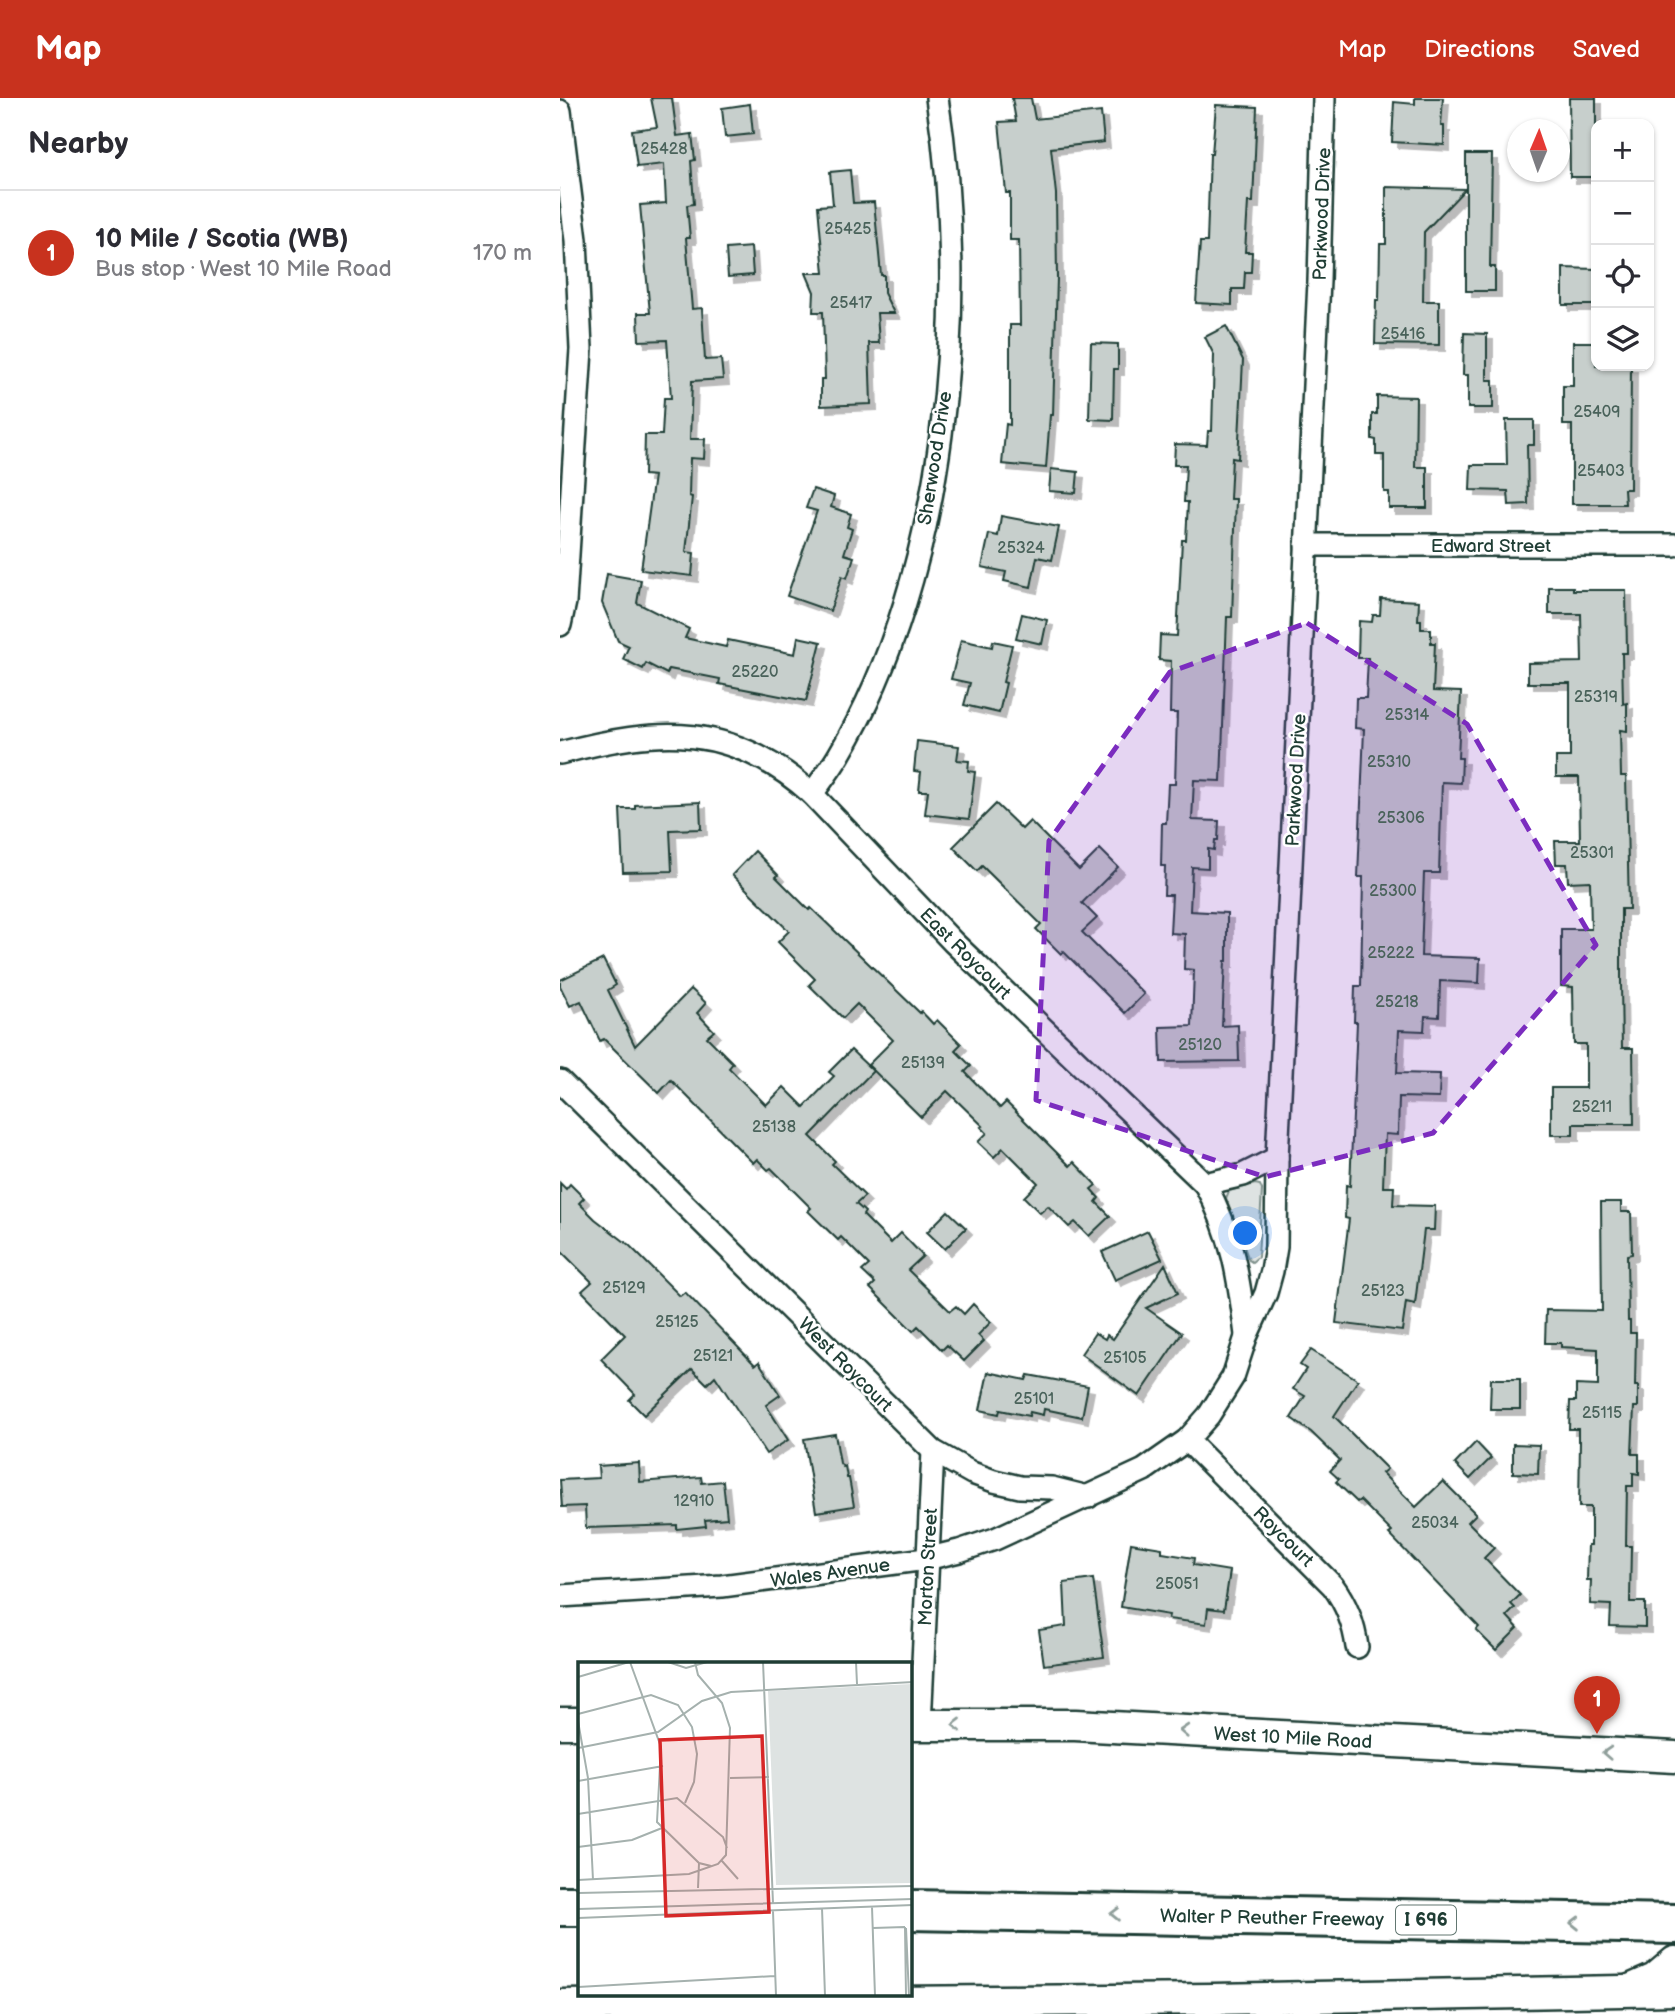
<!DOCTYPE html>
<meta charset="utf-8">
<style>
:root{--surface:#fff;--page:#f7f7f7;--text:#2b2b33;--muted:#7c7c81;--line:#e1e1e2;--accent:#c8321e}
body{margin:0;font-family:"Balsamiq Sans",sans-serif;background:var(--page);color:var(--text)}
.controls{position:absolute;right:21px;top:21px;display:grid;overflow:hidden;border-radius:14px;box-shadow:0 2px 5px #0004}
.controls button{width:63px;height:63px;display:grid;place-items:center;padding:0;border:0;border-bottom:2px solid var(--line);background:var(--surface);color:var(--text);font:35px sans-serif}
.compass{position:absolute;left:947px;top:21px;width:63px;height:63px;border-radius:50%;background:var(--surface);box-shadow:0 2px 5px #0004;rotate:2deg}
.you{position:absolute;left:686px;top:1136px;width:24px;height:24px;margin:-18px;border:5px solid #fff;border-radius:50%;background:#1a73e8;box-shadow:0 0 0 10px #1a73e833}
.badge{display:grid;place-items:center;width:46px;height:46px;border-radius:50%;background:var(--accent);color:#fff;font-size:23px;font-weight:700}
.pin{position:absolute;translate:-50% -58px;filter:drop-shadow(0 2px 4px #0008)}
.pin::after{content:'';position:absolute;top:37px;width:24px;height:21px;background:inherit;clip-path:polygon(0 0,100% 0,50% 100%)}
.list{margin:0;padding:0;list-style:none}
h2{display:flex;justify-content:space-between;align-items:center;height:91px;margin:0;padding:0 28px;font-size:30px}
h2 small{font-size:23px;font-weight:400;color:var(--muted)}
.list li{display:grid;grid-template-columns:46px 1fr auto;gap:21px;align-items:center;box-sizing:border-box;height:126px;padding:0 28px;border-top:2px solid var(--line)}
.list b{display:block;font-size:26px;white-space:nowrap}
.list p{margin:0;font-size:23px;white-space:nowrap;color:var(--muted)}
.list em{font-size:23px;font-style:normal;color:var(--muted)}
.icon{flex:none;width:38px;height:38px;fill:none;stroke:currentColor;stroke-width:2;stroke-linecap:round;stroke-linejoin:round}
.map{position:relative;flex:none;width:1115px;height:1916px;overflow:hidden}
header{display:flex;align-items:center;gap:42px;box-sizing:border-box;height:98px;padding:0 35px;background:var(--accent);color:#fff}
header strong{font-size:33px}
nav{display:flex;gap:38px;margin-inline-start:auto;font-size:24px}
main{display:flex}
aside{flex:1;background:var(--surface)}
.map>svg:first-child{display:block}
.green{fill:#dee3e2;stroke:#7e908b;stroke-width:2}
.building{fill:#c7cfcc;stroke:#1f3d34;stroke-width:2;filter:url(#shadow)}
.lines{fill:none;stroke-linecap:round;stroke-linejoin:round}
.street-casing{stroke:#1f3d34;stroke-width:26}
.secondary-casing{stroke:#1f3d34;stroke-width:35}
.highway-casing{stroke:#1f3d34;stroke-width:44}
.street{stroke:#fff;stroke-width:21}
.secondary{stroke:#fff;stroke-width:30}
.highway{stroke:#fff;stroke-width:38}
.oneway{stroke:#8f9e9a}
.marked{fill:#7b2cbf;fill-opacity:0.2;stroke:#7b2cbf;stroke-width:5;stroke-dasharray:14 9;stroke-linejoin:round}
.labels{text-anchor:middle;stroke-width:5;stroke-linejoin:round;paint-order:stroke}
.number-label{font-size:16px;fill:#49625a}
.shield{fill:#fff;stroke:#627771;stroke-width:2}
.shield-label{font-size:18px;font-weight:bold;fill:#1f3d34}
.street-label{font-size:19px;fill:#1f3d34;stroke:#fff}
.inset-road{fill:none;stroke:#a5b1ae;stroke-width:2}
.view{fill:#d62828;fill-opacity:0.15;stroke:#d62828;stroke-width:3.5}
.inset-edge{fill:none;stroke:#1f3d34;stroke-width:3.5}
</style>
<header>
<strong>Map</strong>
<nav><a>Map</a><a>Directions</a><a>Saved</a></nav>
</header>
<main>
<aside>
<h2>Nearby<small></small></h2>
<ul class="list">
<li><span class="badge">1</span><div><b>10 Mile / Scotia (WB)</b><p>Bus stop · West 10 Mile Road</p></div><em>170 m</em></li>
</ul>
</aside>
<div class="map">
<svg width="1115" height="1916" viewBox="0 0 1115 1916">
<defs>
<filter id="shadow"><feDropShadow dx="6" dy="6" stdDeviation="0" flood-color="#0004"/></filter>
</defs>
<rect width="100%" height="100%" fill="#fff"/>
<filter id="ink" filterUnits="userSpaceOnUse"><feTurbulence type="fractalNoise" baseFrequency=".0143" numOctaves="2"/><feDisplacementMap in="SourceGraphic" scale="14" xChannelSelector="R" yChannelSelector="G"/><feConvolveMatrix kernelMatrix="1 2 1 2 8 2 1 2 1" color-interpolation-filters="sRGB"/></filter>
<g filter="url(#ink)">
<!-- green -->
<polygon class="green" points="695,1086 700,1087 702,1092 698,1159 692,1164 689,1162 666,1100 669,1093"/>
<!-- building -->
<g class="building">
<polygon points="91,0 112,0 117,38 132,36 135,62 131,63 134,106 127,107 130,140 126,140 132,211 142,210 145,262 161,261 163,281 132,283 130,341 145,341 144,361 130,360 129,398 132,399 126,454 134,455 132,478 81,472 94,378 84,377 85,337 102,337 104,300 111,300 107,242 79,243 78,215 90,215 80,107 106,105 104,66 77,69 72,32 97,29"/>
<polygon points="452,0 471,0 475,21 541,14 544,44 491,50 496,96 497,180 493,317 490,317 486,370 442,366 446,326 450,327 450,227 460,227 459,142 450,142 450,95 446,95 439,24 456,23"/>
<polygon points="855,0 883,0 881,28 884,28 884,47 832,44 834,4 855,6"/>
<polygon points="1009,0 1036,0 1036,79 1010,79"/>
<polygon points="190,6 193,36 165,39 162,10"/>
<polygon points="656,7 697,9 693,104 688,104 685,154 692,154 691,174 685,174 684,191 672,191 672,207 636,205 640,144 647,144 650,56 652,56"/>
<polygon points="906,56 932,56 930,169 935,169 935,193 906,193 906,90 864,134 863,203 879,203 879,247 815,246 816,202 819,202 820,146 826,146 826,89 906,91"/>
<polygon points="290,72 293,105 314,104 321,177 324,177 324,195 334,215 317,215 319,245 309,245 311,306 261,308 261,281 265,281 263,214 253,214 254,194 246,175 264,175 258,108 273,107 270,74"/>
<polygon points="191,149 193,177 168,179 166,151"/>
<polygon points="1003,170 1036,171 1036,207 1003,207"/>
<polygon points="666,228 683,262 678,361 672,360 670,401 676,401 672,519 667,519 661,683 634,682 632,722 659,723 658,742 655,742 654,752 648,751 648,770 632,769 630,813 667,815 667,863 665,863 662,928 678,927 679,963 601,964 600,929 632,928 634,872 624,871 625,836 610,835 612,797 604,797 605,768 601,768 602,725 606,725 608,686 615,686 617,615 610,615 611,563 599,562 600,537 617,538 622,442 626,442 628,404 624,404 626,367 614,367 615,346 647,347 648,333 652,333 654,257 645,239"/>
<polygon points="904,235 927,236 927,282 933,282 933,310 908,310 908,277 903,277"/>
<polygon points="1013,244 1036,244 1036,268 1071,268 1070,391 1064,391 1065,406 1012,406 1012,327 1003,327 1003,288 1013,288"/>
<polygon points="531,245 558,246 558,271 554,271 553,322 529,321"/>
<polygon points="817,298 856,299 855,369 867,369 867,410 829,410 829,394 824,394 824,357 816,357 816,342 812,341 812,316 817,316"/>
<polygon points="946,322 974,322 974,347 967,347 968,406 949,407 948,393 910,392 911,367 947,367"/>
<polygon points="491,371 518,374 516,395 489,393"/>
<polygon points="253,391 274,398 271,409 291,416 287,429 292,431 284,456 294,459 287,480 282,478 270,513 227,498 257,413 246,410"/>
<polygon points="441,418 499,429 492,462 477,459 471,489 444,483 446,474 422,469 429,436 438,438"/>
<polygon points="47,476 81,482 77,505 129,531 125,540 166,549 168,542 235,556 238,539 261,544 246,603 159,586 160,581 109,571 107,576 86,565 83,571 63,561 69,548 58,543 42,505"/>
<polygon points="989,489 1013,489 1013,492 1066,492 1067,555 1062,555 1063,606 1067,605 1067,633 1060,632 1061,678 1066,678 1069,811 1061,811 1061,886 1062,950 1073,950 1074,1026 1013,1026 1013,1037 991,1037 991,990 1026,990 1026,946 1014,946 1013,889 1001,888 1001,831 1031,831 1030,783 1008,784 1007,766 996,766 995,743 1020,743 1019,679 996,679 996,659 1010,659 1010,585 968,585 968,565 1022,564 1021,516 989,516"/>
<polygon points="821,501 859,503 858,522 861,522 861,531 871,531 871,545 875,545 873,593 901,594 898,660 902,660 901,685 882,684 879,775 864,775 861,858 920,860 919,885 880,883 879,919 865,918 864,933 839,932 837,975 880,976 879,1000 839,999 838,1037 825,1036 823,1089 834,1089 833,1107 875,1108 874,1132 864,1132 855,1206 846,1204 842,1233 776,1225 789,1121 785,1120 786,1087 790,1088 797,924 794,924 795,888 801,888 802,832 803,779 798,779 804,631 795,630 796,600 806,600 808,560 798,560 799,523 812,524 813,517 820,517"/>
<polygon points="462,516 487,522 482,546 456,540"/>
<polygon points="401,542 432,549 433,543 452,547 443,584 446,585 439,615 404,607 410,585 391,581"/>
<polygon points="357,643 399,648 397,662 409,663 408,673 415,674 409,721 365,716 368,693 359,693 361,674 354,673"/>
<polygon points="140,704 141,731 110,732 112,773 63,774 60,711 75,711 75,707"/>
<polygon points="436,706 462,731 470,723 519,772 540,751 558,769 522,805 537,820 522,834 584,896 565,915 503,853 501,856 476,831 481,826 422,768 417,773 393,749"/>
<polygon points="195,753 218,777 216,779 249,812 251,810 360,915 361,913 373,926 377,922 401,946 395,952 411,968 405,974 440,1010 446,1004 510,1068 514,1064 536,1087 531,1091 539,1100 536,1104 550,1118 529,1138 515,1124 509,1129 488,1108 480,1115 464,1099 478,1085 443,1050 434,1059 418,1044 427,1035 421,1029 423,1028 387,993 361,1019 308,967 333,942 297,906 283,920 249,887 255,881 218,844 229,833 172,777"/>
<polygon points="43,861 56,887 48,892 75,948 131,891 146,905 137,915 154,933 147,939 173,965 169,970 206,1007 224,989 244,1009 274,978 269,974 291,952 313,973 250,1038 275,1063 272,1066 305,1098 296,1106 305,1114 303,1117 331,1145 341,1135 363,1158 348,1172 390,1213 396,1208 404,1216 413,1206 431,1224 418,1237 424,1243 404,1263 387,1247 382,1252 358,1228 353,1233 310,1190 315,1185 302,1173 309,1167 281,1139 278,1142 248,1113 251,1110 211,1070 208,1072 197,1061 193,1065 111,982 99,995 44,941 40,943 21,903 10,908 0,888 0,882"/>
<polygon points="0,1085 6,1091 10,1086 24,1100 19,1105 35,1121 69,1147 120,1198 125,1194 195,1267 199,1264 220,1297 206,1307 228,1342 206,1356 155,1278 147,1286 132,1271 84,1317 69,1302 75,1296 41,1261 65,1237 22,1193 32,1184 0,1152"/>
<polygon points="1041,1104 1061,1104 1061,1114 1071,1114 1072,1156 1067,1157 1068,1223 1070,1223 1070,1235 1076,1235 1075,1288 1078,1288 1078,1309 1074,1309 1072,1356 1079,1356 1079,1376 1073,1375 1073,1388 1067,1388 1066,1448 1071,1448 1070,1504 1085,1504 1085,1529 1050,1528 1051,1507 1030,1506 1031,1482 1027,1482 1028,1447 1031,1447 1031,1409 1019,1409 1020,1343 1018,1343 1018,1331 1009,1331 1010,1303 1016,1303 1016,1287 1038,1288 1038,1251 1001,1249 1001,1245 985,1245 986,1212 1042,1213"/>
<polygon points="388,1113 406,1130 385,1151 367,1134"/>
<polygon points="588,1133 602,1161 555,1182 542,1154"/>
<polygon points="605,1166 618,1195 586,1210 622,1235 579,1298 521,1256 535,1235 545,1241 547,1237 553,1241"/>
<polygon points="751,1252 798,1282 774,1318 827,1371 822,1375 856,1409 883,1383 916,1416 908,1424 934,1450 924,1460 960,1497 951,1506 955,1510 947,1518 958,1530 936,1552 916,1532 919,1529 829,1436 832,1434 800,1402 797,1404 776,1384 779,1381 770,1373 780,1362 751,1334 731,1320 745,1298 733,1291 746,1271 740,1267"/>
<polygon points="428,1274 466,1282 468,1277 528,1288 522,1319 484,1311 483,1317 470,1314 469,1318 440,1312 439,1316 420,1312"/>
<polygon points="931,1281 960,1281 960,1311 930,1311"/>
<polygon points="275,1336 280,1365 283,1369 285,1368 287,1380 289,1380 294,1408 256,1414 244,1341"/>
<polygon points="916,1344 931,1360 910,1381 895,1366"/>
<polygon points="953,1346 979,1347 978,1376 953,1375"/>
<polygon points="79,1365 80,1384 141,1379 142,1385 163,1383 167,1420 145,1422 146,1428 117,1431 117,1427 26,1430 25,1408 2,1409 0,1382 39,1380 38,1368"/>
<polygon points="571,1445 602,1450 602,1455 634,1460 633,1467 670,1473 664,1512 648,1510 646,1526 608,1521 609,1517 561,1509"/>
<polygon points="533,1481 544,1559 484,1567 479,1532 506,1528 504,1485"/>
</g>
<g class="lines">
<defs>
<g id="street">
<polyline points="0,13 16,142 21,251 5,504 0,527"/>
<polyline points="746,447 1115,447"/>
<path d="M0 655C99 629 172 624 252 696L393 844 645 1086C673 1137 679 1181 686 1237"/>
<path d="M252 696C261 683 271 671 279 657 387 475 410 206 377 0"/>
<polyline points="0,983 373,1353 412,1375 434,1383 460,1389 492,1390 528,1399"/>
<polyline points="645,1086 683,1077 717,1060"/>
<path d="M627 1342 773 1488C787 1507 794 1526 797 1549"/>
<polyline points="0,1498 162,1488 366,1461 399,1453 435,1441 584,1372 627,1342 649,1317 673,1279 686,1239 706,1195 712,1173 716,1149 717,1060 759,183 764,0"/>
<polyline points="360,1627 373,1353"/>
</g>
<g id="secondary">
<polyline points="0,1625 19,1625"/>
<polyline points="350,1627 515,1627 1115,1659"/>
<polyline points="1072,1891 1095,1881 1115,1864"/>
<polyline points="0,1907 653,1901 1115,1892"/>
</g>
<g id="highway">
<polyline points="0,1808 19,1808"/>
<polyline points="350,1812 1115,1826"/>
</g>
</defs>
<!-- street casing -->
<use href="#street" class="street-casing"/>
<!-- secondary casing -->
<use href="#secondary" class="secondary-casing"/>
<!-- highway casing -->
<use href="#highway" class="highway-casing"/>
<!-- street -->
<use href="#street" class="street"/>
<!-- secondary -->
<use href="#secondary" class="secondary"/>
<!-- highway -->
<use href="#highway" class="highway"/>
</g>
<!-- one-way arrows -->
<defs><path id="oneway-chevron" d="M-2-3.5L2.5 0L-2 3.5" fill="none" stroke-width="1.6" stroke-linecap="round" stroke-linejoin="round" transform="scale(1.75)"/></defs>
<g class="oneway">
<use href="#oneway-chevron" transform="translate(397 1627) rotate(-180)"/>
<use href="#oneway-chevron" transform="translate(624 1633) rotate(-177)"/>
<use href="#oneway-chevron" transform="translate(1047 1655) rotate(-177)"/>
<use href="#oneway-chevron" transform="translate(555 1816) rotate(-179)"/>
<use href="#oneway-chevron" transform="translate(1015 1825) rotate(-179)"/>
</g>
</g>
<!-- marked area -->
<path class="marked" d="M747 525 907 626 1036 847 873 1035 705 1079 476 1002 489 743 610 574Z"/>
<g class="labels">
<!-- number labels -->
<g class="number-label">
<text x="104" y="56">25428</text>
<text x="288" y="136">25425</text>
<text x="291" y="210">25417</text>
<text x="843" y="241">25416</text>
<text x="1037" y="319">25409</text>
<text x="1041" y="378">25403</text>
<text x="461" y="455">25324</text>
<text x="195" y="579">25220</text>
<text x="1036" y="604">25319</text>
<text x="847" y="622">25314</text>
<text x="829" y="669">25310</text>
<text x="841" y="725">25306</text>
<text x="1032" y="760">25301</text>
<text x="833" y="798">25300</text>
<text x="831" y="860">25222</text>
<text x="837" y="909">25218</text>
<text x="640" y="952">25120</text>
<text x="363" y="970">25139</text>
<text x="1032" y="1014">25211</text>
<text x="214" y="1034">25138</text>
<text x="64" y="1195">25129</text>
<text x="823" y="1198">25123</text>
<text x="117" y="1229">25125</text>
<text x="153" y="1263">25121</text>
<text x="565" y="1265">25105</text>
<text x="474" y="1306">25101</text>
<text x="1042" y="1320">25115</text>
<text x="134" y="1408">12910</text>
<text x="875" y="1430">25034</text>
<text x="617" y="1491">25051</text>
</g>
<!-- shield labels -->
<rect class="shield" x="836" y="1807.5" width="60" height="29" rx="5"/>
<g class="shield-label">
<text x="866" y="1828">I 696</text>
</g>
<!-- street labels -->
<g class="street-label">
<text transform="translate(761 116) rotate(-88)" y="7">Parkwood Drive</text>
<text transform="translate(374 360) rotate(-81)" y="7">Sherwood Drive</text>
<text x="931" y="454">Edward Street</text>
<text transform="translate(735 682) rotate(-87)" y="7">Parkwood Drive</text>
<text transform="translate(406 855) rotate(45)" y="7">East Roycourt</text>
<text transform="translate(286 1266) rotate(45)" y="7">West Roycourt</text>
<text transform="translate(724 1438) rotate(45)" y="7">Roycourt</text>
<text transform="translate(367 1469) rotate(-87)" y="7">Morton Street</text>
<text transform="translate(270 1474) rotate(-8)" y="7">Wales Avenue</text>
<text transform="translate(733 1639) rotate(3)" y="7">West 10 Mile Road</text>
<text transform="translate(712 1819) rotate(1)" y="7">Walter P Reuther Freeway</text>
</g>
</g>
<!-- overview -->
<g transform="translate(18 1564)">
<rect width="334" height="334" fill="#fff"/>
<path d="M334 22V221L198 223 190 29Z" fill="#dee3e2"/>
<path class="inset-road" d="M52 0 83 85 79 160 121 201 133 204M90 0 108 6 129 0M185 0 195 241M278 0 279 22M0 15 51 0M0 52 73 33 100 43 114 65 119 92 116 120 107 141M0 59 10 116 15 218M0 86 80 70 124 39 153 30 335 20M152 116 191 115M0 119 85 104M0 152 99 136 145 175 149 186M0 185 54 178 84 166M144 199 160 217M0 218 111 212 140 202 148 193 152 66 144 41 120 13 117 0M120 226 121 201M0 231 335 224M294 245 297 334M244 246 247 334M0 247 335 237M195 249 198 334M0 256 335 243M327 265 328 334M295 266 327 265M328 266 331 334M0 325 197 314"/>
<path class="view" d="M184 74 191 250 88 254 82 78Z"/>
<rect width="334" height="334" class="inset-edge"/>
</g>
</svg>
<div class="controls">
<button>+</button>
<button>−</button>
<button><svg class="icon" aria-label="locate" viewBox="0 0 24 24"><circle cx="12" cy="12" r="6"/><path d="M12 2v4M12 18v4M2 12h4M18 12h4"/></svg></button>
<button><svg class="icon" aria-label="layers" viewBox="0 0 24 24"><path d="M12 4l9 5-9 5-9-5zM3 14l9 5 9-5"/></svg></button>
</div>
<svg class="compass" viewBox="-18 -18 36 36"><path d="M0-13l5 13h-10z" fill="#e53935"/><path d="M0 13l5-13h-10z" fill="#7c7c81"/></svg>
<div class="you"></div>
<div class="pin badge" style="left:1037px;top:1636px">1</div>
</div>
</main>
